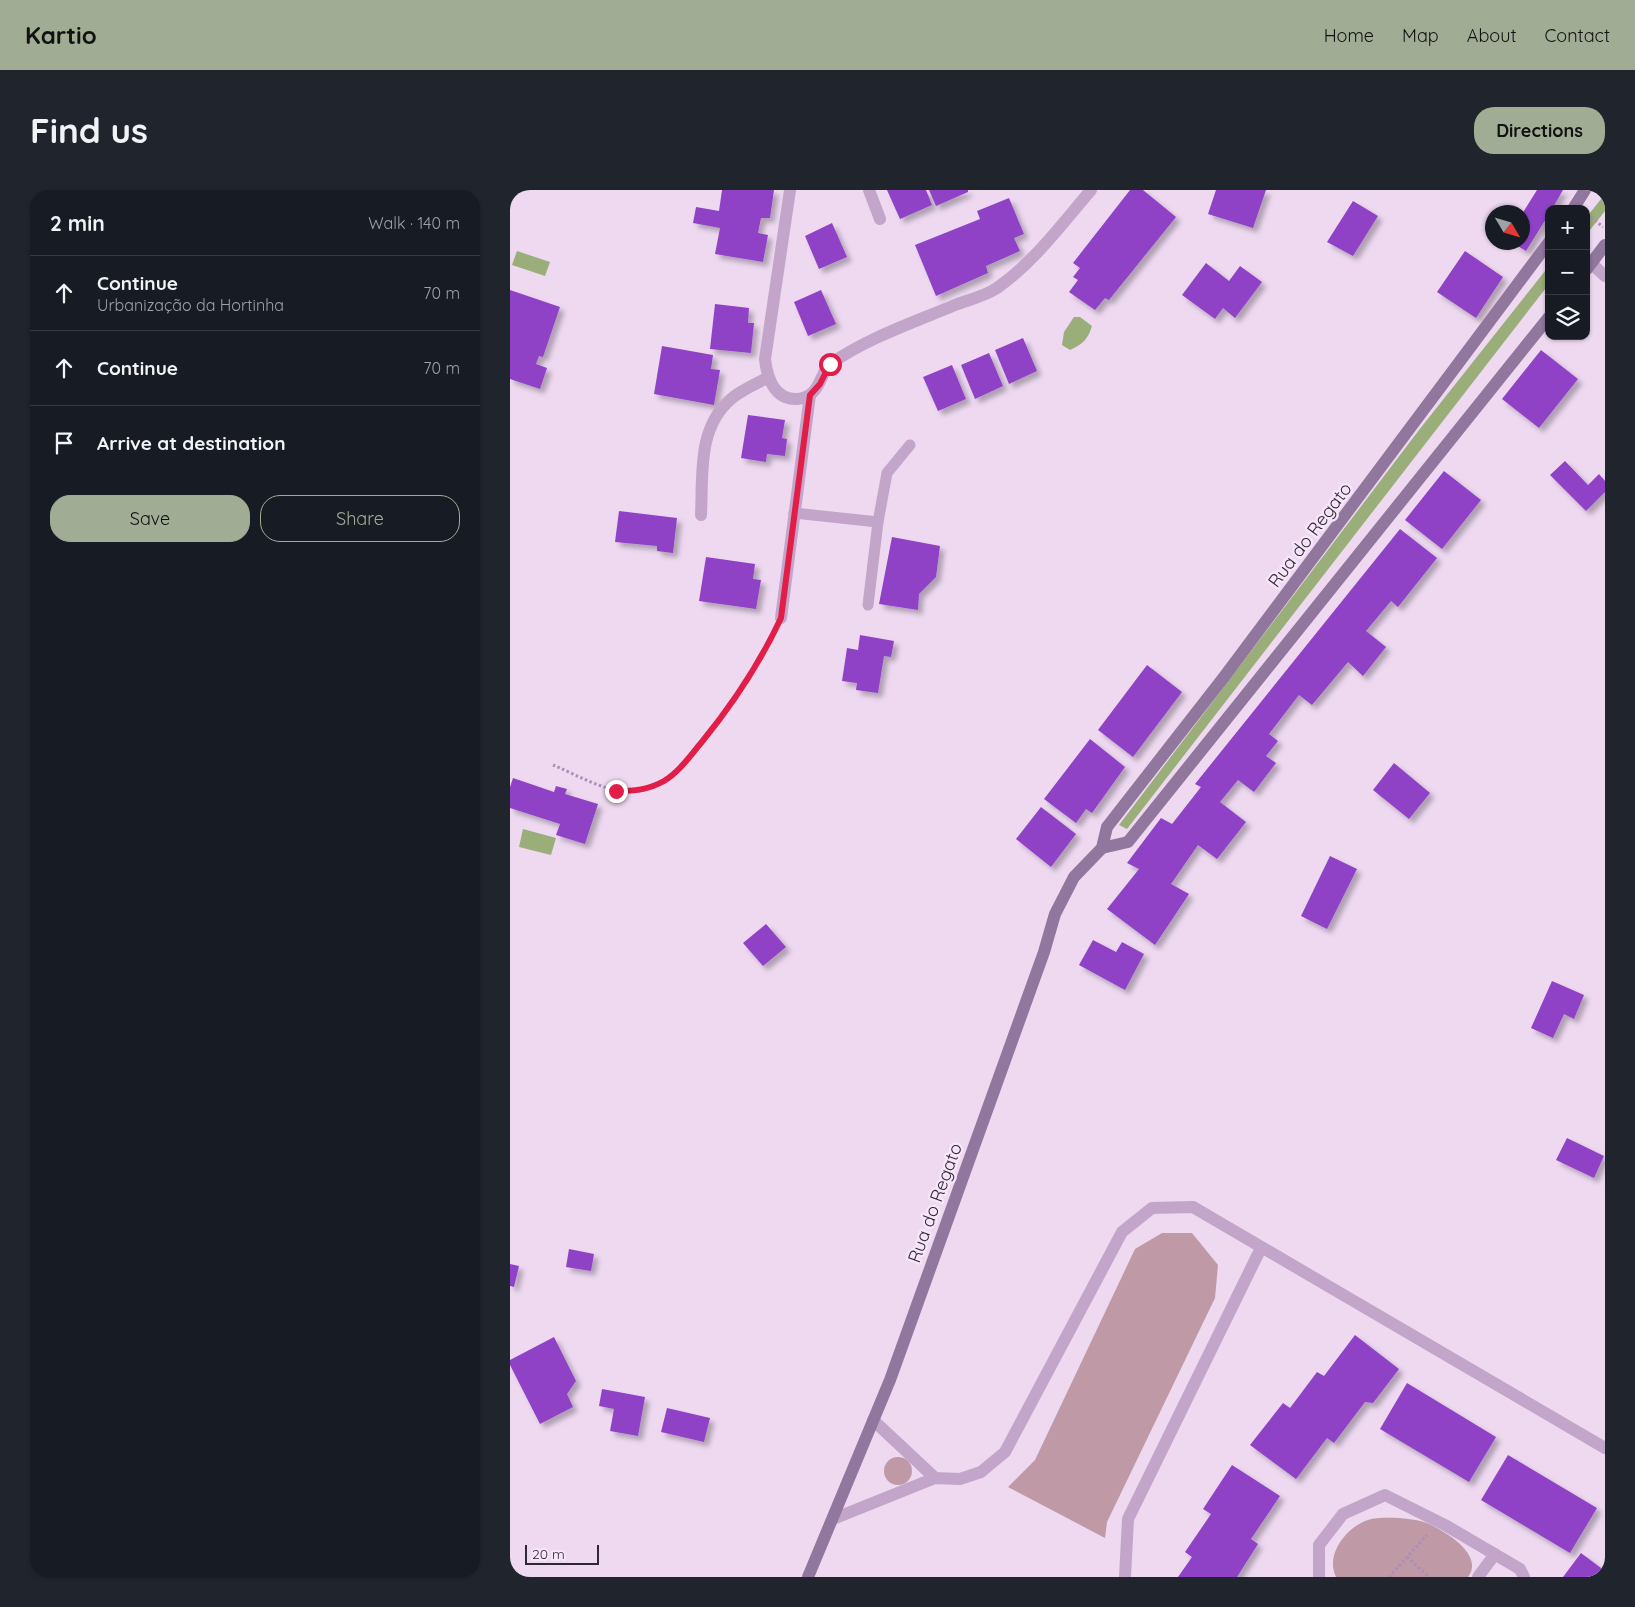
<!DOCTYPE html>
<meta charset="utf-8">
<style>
:root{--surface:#171b24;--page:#20242c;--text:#f1f3f6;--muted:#9ea1a6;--line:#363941;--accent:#a0ac94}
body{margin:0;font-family:Quicksand,sans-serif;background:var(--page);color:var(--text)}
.controls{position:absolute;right:15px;top:15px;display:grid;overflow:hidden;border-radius:10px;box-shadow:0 1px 4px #0004}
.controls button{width:45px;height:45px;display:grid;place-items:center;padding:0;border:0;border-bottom:1px solid var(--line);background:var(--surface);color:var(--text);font:25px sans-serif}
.compass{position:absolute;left:975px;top:15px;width:45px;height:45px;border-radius:50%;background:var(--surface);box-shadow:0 1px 4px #0004;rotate:128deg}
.scale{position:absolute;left:15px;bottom:12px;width:74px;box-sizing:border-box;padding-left:5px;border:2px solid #302635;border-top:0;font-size:14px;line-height:18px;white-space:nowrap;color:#302635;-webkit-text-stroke:4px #f7e5f9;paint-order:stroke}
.stop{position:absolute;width:15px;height:15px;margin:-11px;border:4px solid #e11d48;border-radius:50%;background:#fff}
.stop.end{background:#e11d48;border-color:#fff;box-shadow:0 1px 5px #0008}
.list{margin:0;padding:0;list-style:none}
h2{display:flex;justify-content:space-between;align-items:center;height:65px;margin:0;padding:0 20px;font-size:21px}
h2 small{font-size:16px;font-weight:400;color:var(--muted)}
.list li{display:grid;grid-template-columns:32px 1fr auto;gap:15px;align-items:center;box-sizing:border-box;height:75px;padding:0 20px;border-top:1px solid var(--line)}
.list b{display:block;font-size:19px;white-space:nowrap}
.list p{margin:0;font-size:16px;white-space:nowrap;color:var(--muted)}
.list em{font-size:16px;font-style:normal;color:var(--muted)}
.actions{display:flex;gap:10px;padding:15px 20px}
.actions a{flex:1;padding:11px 0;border:1px solid var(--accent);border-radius:20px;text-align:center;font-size:18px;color:var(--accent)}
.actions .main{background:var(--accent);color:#111}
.icon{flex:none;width:28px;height:28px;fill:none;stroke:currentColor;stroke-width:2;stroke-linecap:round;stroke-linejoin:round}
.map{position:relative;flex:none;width:1095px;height:1387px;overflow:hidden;border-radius:20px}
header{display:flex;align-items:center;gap:30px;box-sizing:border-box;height:70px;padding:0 25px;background:var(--accent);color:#111}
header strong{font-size:24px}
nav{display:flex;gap:28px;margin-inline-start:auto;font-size:18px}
.intro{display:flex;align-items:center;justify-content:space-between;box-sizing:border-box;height:120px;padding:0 30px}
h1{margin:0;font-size:35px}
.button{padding:12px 22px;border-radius:20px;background:var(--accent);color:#111;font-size:18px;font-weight:700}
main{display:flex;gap:30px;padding:0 30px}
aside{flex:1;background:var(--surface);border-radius:20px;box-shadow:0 1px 4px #0004}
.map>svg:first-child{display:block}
.green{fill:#c099a6}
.water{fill:#99ae78}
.building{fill:#8f42c6;filter:url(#shadow)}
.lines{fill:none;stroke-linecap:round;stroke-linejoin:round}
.path{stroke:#ac8fb5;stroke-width:3;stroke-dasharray:2.5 2.5;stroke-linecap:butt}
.lane{stroke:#c2a5c9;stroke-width:11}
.street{stroke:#c2a5c9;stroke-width:12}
.secondary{stroke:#91769d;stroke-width:12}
.route{stroke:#e11d48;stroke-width:6}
.labels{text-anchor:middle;stroke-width:5;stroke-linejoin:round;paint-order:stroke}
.street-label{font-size:18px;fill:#302635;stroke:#f7e5f9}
</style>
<header>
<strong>Kartio</strong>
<nav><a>Home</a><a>Map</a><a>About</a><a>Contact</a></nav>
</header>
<div class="intro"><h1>Find us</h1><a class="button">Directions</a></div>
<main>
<aside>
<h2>2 min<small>Walk · 140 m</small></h2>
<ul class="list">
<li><svg class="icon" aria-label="ahead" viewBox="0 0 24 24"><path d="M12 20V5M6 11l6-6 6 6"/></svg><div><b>Continue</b><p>Urbanização da Hortinha</p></div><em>70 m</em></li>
<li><svg class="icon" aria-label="ahead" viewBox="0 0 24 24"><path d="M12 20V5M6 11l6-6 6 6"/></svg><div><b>Continue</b></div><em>70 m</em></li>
<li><svg class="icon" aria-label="arrive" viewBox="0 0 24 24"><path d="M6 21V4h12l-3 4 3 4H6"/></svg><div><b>Arrive at destination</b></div></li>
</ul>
<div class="actions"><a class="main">Save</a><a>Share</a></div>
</aside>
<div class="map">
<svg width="1095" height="1387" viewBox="0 0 1095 1387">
<defs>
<filter id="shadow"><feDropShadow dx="4.5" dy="4.5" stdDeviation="2.5" flood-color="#0004"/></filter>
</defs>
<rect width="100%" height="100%" fill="#eed9f1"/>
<!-- green -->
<g class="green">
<polygon points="652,1043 682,1043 708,1075 705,1108 597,1332 595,1348 498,1297 525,1270 625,1059"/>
<circle cx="388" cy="1281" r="14"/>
<path d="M890 1328C898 1329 909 1330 917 1333 935 1341 975 1365 958 1387H826C815 1365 836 1337 858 1330 867 1327 880 1328 890 1328Z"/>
</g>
<!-- water -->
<g class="water">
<polygon points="1095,4 1095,21 1076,45 1076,28"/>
<polygon points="7,61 40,72 35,86 2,75"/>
<polygon points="1039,76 1039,94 617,639 609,635 909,240"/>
<path d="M564 127H570L582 136C578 149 573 154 560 160L552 155 554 142Z"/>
<polygon points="13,639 46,648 41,665 9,657"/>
</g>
<!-- building -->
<g class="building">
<polygon points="212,0 264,0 260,28 251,28 248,43 258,45 253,72 205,64 210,38 183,33 186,17 209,21"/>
<polygon points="377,0 416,0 422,15 390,29"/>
<polygon points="419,0 458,0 458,2 426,16"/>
<polygon points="620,0 633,0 666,27 599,110 595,108 585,120 559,102 568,90 563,87 570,78 563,73"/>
<polygon points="706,0 756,0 743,38 698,24"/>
<polygon points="1027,0 1053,0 1042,19 1039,19 1039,24 1016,61 1001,52 1012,52 1012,24"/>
<polygon points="499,8 514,44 504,48 510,61 476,76 478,83 426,106 405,55 470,29 467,21"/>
<polygon points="843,11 868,26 843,66 817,52"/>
<polygon points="322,33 337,67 309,79 295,46"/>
<polygon points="955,61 993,87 966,128 927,102"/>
<polygon points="696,73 719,91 730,76 752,92 725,128 713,118 705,129 672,105"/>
<polygon points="0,100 50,117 33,167 29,166 26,174 37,178 30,199 0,189"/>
<polygon points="311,100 326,134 298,146 284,112"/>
<polygon points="205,114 239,118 238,133 244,133 241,163 200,159"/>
<polygon points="513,148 527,181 499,194 485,160"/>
<polygon points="152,156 203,165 201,179 210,180 204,215 144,204"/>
<polygon points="1031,160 1068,189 1029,238 992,209"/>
<polygon points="479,163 493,196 465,209 451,175"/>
<polygon points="442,175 456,209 428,221 413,187"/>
<polygon points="238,225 275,230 272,248 277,249 275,266 257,264 256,272 231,268"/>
<polygon points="1055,271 1078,295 1089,284 1095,291 1095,302 1076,321 1040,285"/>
<polygon points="934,281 971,310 932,359 895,330"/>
<polygon points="109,321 167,328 163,363 147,361 147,356 105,352"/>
<polygon points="890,339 927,368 888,417 881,411 856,441 876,457 853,486 838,472 802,515 789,505 759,544 768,551 756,566 766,573 744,602 728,590 710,612 736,632 707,669 688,655 661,694 679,704 645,755 597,719 629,679 617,673 651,628 662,634 691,597 685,594"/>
<polygon points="382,347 430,356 426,387 409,404 408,420 369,414"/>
<polygon points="196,367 245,374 243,389 251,390 246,419 189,411"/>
<polygon points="350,445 384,451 381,467 374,466 368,503 346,500 347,493 332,491 337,458 348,460"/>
<polygon points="637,475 672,502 623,567 588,540"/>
<polygon points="580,549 615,577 582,623 576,619 566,633 534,609"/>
<polygon points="884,573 920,603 899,629 863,600"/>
<polygon points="3,588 44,602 46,596 57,599 55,604 88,614 75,654 46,645 50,634 0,618 0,597"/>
<polygon points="531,617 566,644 541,677 506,649"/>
<polygon points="820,666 847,679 817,739 791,726"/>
<polygon points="256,734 276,757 253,776 233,753"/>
<polygon points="583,750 606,762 612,752 634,764 615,800 569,775"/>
<polygon points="1042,791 1074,805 1064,829 1054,824 1043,848 1021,838"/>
<polygon points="1057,948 1094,966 1084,988 1046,970"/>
<polygon points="59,1059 84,1064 81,1081 56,1077"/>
<polygon points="0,1074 9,1076 4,1097 0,1096"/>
<polygon points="845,1145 889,1179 863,1213 855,1212 824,1253 817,1248 786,1289 740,1255 773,1213 780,1218 807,1182 814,1186"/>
<polygon points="44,1147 66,1191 57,1204 63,1217 30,1234 0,1175 0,1170"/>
<polygon points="897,1193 986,1247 959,1292 870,1239"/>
<polygon points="92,1199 135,1207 128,1246 100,1241 104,1219 89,1216"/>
<polygon points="157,1218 200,1228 194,1252 151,1242"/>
<polygon points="998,1265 1087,1318 1060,1363 971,1310"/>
<polygon points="722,1275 770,1306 741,1349 748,1354 727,1387 668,1387 682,1367 675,1362 701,1324 693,1319"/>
<polygon points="1071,1363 1095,1381 1095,1387 1053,1387"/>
</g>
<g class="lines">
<!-- path -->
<g class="path">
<polyline points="1081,27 1093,37"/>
<path d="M43 575C70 586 101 606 130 601 175 594 245 485 263 444"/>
<polyline points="897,1367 919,1387"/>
<polyline points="879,1387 917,1345"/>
</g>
<!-- lane -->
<g class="lane">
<polyline points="284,323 368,332 377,283 400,255"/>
<polyline points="358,415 368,332"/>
</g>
<!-- street -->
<g class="street">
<path d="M280 0 255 169C257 187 264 210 287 209 312 207 308 183 322 173 355 149 407 131 445 115 458 110 475 106 487 98 524 72 552 34 581 0"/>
<polyline points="359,0 370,29"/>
<polyline points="1082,74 1095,86"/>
<path d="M191 325C193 285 187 238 221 209 231 200 246 194 257 188"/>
<polyline points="271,428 300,205"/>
<polyline points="363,1230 425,1288"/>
<polyline points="323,1329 425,1288 450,1289 471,1282 495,1262 612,1042 642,1018 683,1017 1095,1258"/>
<polyline points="615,1387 618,1329 751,1058"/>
<polyline points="809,1387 809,1355 833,1324 875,1305 935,1335 1010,1379 1014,1387"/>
<polyline points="968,1387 985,1364"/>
</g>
<!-- secondary -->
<g class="secondary">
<polyline points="1063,19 1075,0"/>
<polyline points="1076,80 1095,55"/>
<polyline points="592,658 618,652 1039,127"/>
<polyline points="298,1387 380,1190 534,762 545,724 564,687 592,658 597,637 714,487 1039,52"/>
</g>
</g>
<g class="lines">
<!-- route -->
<path class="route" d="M106 601C124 601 138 600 154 591 169 582 180 566 191 553 223 514 250 473 271 428L300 205 310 194 320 174"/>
</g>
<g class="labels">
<!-- street labels -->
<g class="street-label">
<text transform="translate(800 345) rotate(-53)" y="6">Rua do Regato</text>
<text transform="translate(425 1013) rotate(-70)" y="6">Rua do Regato</text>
</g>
</g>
</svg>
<div class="controls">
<button>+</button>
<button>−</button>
<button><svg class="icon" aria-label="layers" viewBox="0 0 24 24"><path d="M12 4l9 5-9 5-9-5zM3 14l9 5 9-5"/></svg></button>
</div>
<svg class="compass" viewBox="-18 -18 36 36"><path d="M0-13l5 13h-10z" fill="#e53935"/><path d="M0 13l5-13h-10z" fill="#9ea1a6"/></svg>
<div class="scale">20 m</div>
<div class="stop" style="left:320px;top:174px"></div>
<div class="stop end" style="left:106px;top:601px"></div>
</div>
</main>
